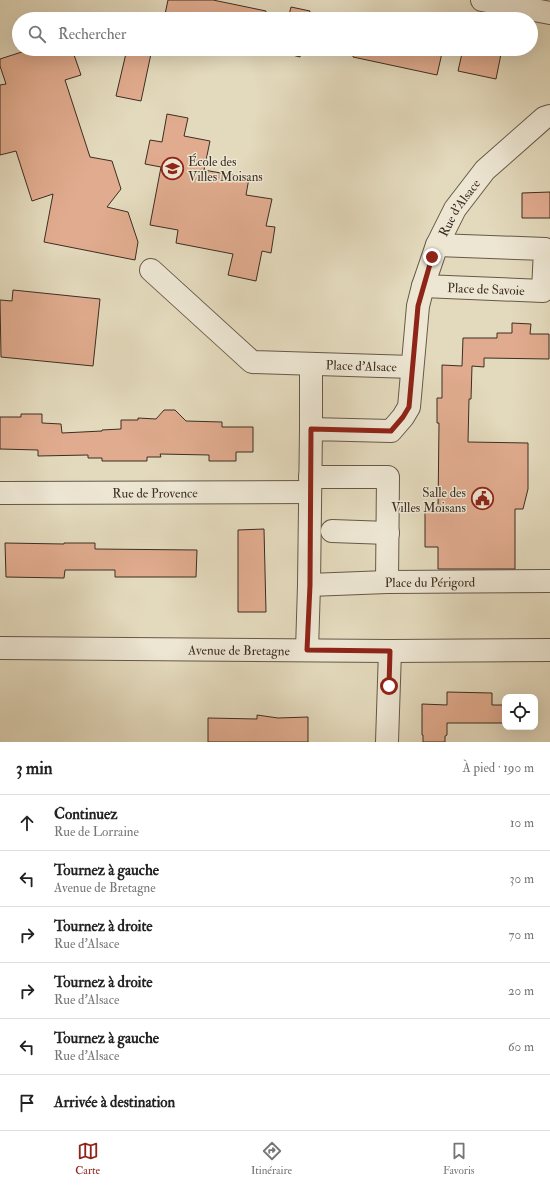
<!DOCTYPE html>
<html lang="fr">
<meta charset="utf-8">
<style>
:root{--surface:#fff;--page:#f6f6f6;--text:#222;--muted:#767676;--line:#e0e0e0;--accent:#8f2418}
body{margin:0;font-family:"IM FELL Double Pica",serif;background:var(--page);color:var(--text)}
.controls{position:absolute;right:12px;bottom:12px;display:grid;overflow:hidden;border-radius:8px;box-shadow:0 4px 16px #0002}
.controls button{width:36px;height:36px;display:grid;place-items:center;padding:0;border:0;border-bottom:1px solid var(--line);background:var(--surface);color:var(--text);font:20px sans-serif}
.stop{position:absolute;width:12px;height:12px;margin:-9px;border:3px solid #8f2418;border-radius:50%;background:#fff}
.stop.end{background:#8f2418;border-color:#fff;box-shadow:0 1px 4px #0008}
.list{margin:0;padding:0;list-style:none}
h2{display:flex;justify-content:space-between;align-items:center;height:52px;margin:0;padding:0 16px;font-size:17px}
h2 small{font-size:13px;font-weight:400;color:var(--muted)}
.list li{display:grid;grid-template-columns:26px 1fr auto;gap:12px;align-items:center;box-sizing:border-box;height:56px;padding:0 16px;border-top:1px solid var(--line)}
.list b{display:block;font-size:15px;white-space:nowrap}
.list p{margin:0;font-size:13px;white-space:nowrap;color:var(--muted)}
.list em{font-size:13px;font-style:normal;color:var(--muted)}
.icon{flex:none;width:22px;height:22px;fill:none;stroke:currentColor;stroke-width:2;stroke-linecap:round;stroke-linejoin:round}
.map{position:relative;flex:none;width:550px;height:742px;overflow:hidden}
.search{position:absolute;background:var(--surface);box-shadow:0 4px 16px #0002;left:12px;right:12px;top:12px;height:44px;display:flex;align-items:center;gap:10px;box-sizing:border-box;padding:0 14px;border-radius:22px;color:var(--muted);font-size:15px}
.sheet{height:388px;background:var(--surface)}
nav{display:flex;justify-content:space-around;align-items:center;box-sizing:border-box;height:56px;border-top:1px solid var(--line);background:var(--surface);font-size:11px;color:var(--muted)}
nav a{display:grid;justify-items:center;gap:2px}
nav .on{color:var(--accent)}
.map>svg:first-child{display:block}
.building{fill:#e0ab8e;stroke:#3d2e22}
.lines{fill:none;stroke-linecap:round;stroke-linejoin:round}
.minor-casing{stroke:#665948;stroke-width:24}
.minor{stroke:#ede6d3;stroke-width:22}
.route{stroke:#8f2418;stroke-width:5}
.labels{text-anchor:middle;stroke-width:3;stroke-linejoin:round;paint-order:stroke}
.poi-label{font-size:13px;fill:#3d2e22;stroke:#ede6d3;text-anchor:start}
.street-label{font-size:13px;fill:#3d2e22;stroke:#ede6d3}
</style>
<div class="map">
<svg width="550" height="742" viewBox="0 0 550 742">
<rect width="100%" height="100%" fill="#e3d9bc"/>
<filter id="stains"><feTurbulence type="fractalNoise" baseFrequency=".005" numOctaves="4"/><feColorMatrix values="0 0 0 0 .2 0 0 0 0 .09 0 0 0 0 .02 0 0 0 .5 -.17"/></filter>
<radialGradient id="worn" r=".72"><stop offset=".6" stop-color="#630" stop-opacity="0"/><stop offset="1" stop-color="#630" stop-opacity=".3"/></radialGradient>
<!-- building -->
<g class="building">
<polygon points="168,0 213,0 266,11 265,19 164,19"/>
<polygon points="291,7 310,11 308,19 288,19"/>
<polygon points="31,49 72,49 81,75 65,80 90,157 112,161 121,189 107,207 128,212 138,242 135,260 44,242 53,194 32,201 16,151 0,155 0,85 6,84 0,66 0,59"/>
<polygon points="127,49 152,49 141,101 116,96"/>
<polygon points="281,49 302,49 300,57 281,52"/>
<polygon points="353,49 424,49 442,53 437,75 353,57"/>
<polygon points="463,49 502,49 496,79 458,71"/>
<polygon points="167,114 188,118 184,136 210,141 204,170 249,178 246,195 272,199 266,226 275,227 271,253 262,251 256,281 228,275 233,254 176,243 178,230 150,225 161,167 145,164 150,140 162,142"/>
<polygon points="550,192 550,218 522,218 522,193"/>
<polygon points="13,290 100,299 93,366 1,357 0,300 12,301"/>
<polygon points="512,323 531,324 530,334 549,334 549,359 484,358 484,367 472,366 471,399 469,399 468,442 528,443 528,489 523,509 515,509 515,569 438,569 438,547 425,547 425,512 438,512 439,423 437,423 437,398 442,398 442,365 462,366 463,338 497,338 497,333 512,333"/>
<polygon points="164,410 175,410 186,421 222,422 222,427 253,427 253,452 236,452 236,461 209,461 209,455 160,454 161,457 147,457 147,461 102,461 102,458 88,458 88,455 38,456 38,450 0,449 0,417 21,417 21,414 42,414 42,423 61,424 62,433 102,431 102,430 121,429 121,420 138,420 138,418 156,419"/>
<polygon points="264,529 266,612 238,612 238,530"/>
<polygon points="5,543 64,544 64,543 95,543 95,549 197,550 196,577 115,577 115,570 65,570 64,578 6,577"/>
<polygon points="447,692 492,693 492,705 505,705 505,723 447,723 447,735 445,736 445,742 423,742 423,735 422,735 422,704 447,705"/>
<polygon points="257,715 278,718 308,717 308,742 208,742 208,718 257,719"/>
</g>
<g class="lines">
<defs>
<g id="minor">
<polyline points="482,0 550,13"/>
<path id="s1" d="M151 270 252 362 412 367"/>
<path id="s2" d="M423 286 543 291 545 249 437 245"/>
<polyline points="311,429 311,365"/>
<polyline points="310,477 388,477 387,582"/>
<path id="s3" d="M0 493 310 492"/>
<polyline points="332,531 388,533"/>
<path id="s4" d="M309 585 387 582 550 581"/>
<path id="s5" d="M0 648 390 651 550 650"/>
<path id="s6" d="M307 650 309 585 311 429 391 431 403 417 409 407 418 306 423 286 437 245 455 209 485 170 544 118 550 116"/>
<polyline points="387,742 390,651"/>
</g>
</defs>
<!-- minor casing -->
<use href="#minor" class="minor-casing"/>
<!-- minor -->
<use href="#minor" class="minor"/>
</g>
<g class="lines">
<!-- route -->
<polyline class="route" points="389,686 390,651 307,650 310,585 311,429 391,431 403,417 409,407 418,306 432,257"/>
</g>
<!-- icons -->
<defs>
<symbol id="school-ring" viewBox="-11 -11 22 22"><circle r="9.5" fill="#ede6d3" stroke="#8f2418" stroke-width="1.5"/><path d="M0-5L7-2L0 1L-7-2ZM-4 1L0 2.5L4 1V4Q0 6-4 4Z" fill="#8f2418"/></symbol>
<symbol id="civic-ring" viewBox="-11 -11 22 22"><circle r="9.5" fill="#ede6d3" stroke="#8f2418" stroke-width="1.5"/><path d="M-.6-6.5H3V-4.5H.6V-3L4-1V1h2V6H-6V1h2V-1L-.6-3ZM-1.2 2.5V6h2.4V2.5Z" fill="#8f2418"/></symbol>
</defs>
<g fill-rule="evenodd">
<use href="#school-ring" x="160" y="156" width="25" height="25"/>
<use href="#civic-ring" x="470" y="486" width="25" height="25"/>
</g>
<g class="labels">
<!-- poi labels -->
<g class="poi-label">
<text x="188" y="166">École des<tspan x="188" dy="15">Villes Moisans</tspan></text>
<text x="466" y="497" text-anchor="end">Salle des<tspan x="466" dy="15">Villes Moisans</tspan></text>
</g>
<!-- street labels -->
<g class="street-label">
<text dy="5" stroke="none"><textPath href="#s6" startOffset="540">Rue d'Alsace</textPath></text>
<text dy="5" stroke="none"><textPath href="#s2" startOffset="63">Place de Savoie</textPath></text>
<text dy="5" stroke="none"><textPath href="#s1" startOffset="246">Place d'Alsace</textPath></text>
<text dy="5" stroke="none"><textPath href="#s3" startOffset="155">Rue de Provence</textPath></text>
<text dy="5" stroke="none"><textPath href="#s4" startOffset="121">Place du Périgord</textPath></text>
<text dy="5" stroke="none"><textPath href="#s5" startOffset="239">Avenue de Bretagne</textPath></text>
</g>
</g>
<rect width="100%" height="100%" filter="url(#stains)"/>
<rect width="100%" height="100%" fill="url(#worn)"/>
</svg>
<div class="controls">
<button><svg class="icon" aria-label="locate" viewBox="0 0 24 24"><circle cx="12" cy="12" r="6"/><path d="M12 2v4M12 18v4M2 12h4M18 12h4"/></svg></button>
</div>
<div class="stop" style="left:389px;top:686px"></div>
<div class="stop end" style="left:432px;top:257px"></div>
<div class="search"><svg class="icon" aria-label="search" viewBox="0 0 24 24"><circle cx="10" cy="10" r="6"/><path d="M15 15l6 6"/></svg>Rechercher</div>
</div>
<section class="sheet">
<h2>3 min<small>À pied · 190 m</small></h2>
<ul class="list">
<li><svg class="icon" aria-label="ahead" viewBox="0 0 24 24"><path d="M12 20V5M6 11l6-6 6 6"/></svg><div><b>Continuez</b><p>Rue de Lorraine</p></div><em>10 m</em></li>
<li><svg class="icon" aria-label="left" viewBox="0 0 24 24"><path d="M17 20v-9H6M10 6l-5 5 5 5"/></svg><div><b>Tournez à gauche</b><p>Avenue de Bretagne</p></div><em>30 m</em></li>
<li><svg class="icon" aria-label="right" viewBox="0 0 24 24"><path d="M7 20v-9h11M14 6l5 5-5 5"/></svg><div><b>Tournez à droite</b><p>Rue d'Alsace</p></div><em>70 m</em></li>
<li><svg class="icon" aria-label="right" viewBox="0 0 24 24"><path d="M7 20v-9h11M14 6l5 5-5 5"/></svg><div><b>Tournez à droite</b><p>Rue d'Alsace</p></div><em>20 m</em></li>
<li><svg class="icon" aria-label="left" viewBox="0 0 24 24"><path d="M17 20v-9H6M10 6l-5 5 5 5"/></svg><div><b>Tournez à gauche</b><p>Rue d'Alsace</p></div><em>60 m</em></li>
<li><svg class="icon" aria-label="arrive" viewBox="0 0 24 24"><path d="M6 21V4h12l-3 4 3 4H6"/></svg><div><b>Arrivée à destination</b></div></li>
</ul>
</section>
<nav>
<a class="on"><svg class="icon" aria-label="map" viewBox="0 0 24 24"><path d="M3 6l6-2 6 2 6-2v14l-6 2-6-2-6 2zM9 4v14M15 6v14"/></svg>Carte</a>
<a><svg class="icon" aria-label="directions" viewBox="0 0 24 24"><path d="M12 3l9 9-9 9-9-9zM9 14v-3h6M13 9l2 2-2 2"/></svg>Itinéraire</a>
<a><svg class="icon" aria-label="saved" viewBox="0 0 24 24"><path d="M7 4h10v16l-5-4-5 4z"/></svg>Favoris</a>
</nav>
